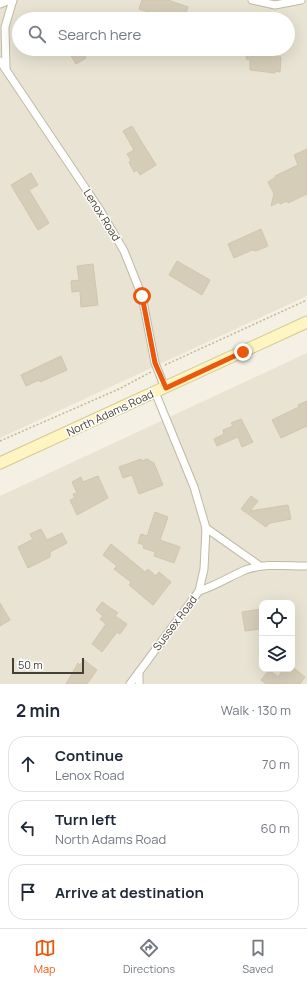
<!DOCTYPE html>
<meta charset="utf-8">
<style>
:root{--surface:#fff;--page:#f2f2f3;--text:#1f2937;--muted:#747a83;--line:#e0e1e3;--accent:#ea580c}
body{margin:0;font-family:Manrope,sans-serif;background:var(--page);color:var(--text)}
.controls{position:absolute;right:12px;bottom:12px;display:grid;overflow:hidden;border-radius:8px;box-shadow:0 4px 16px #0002}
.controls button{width:36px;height:36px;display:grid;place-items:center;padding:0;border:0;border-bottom:1px solid var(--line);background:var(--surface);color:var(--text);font:20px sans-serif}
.scale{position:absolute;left:12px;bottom:10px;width:72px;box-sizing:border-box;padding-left:4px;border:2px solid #464033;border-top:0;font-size:11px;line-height:14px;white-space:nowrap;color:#464033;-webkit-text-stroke:3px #fff;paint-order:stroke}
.stop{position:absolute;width:12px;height:12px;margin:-9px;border:3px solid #ea580c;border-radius:50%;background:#fff}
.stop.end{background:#ea580c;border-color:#fff;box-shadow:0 1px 4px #0008}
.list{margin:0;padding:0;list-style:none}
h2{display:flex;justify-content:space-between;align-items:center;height:52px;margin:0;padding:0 16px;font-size:17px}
h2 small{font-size:13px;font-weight:400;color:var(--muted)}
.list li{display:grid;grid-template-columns:26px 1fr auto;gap:12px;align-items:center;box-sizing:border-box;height:56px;margin:0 8px 8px;padding:0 8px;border:1px solid var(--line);border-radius:16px}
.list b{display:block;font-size:15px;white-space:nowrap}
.list p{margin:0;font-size:13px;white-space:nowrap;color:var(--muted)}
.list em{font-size:13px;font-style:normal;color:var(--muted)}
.icon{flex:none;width:22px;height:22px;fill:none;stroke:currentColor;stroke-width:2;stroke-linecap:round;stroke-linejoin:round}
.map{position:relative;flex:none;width:307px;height:684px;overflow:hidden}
.search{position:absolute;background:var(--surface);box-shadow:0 4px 16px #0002;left:12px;right:12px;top:12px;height:44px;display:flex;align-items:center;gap:10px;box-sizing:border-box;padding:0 14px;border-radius:22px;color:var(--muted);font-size:15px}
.sheet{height:244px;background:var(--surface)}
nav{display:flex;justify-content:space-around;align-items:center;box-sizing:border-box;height:56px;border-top:1px solid var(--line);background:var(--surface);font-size:11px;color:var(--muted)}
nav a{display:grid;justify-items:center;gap:2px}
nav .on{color:var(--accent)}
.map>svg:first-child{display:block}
.residential{fill:#e8e3d2;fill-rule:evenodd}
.building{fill:#d6cdb9;stroke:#d2c5ab}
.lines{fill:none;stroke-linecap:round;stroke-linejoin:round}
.street-casing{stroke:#c0b9a6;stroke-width:9}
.secondary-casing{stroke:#d7ca90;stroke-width:13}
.path{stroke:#c3b696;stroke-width:1.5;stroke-dasharray:2 2;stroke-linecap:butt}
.street{stroke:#fff;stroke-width:7}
.secondary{stroke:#fff5c3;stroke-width:11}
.route{stroke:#ea580c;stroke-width:5}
.labels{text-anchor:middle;stroke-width:3;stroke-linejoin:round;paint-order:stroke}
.street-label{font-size:11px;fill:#464033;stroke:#fff}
</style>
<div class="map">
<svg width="307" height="684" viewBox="0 0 307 684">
<rect width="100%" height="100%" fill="#f4f0e4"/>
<!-- residential -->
<g class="residential">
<path d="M0 0H307V296L0 438ZM19 19H288V49H19Z"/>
<path d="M307 353V684H0V496ZM262 603H292V669H262Z"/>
</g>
<!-- building -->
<g class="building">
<polygon points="142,0 168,0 188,7 184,19 159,19 160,16 139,9"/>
<polygon points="67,49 80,49 86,58 76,64"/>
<polygon points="247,49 277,52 277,57 281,57 280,72 275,71 275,73 250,70 250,60 246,59"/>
<polygon points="132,126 156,165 140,175 137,170 134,172 129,162 131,160 127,154 134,150 123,131"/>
<polygon points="307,149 307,194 288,203 287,201 280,204 279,202 271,206 274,194 268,182 276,177 275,176 298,165 294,155"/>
<polygon points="31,173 38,185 29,190 49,223 38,230 11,185"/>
<polygon points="261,229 268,246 256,251 252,250 234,258 228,244"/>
<polygon points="177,261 210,280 202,295 169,275"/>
<polygon points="93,264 98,305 81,307 80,291 72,292 71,281 79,280 77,266"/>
<polygon points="61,356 67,370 40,382 39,380 26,386 21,375"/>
<polygon points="307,401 307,426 281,438 272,420 299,407 298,405"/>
<polygon points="241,419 253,442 242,447 238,437 217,446 214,439 224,434 223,430 233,426 231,423"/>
<polygon points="141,459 142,461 147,459 154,463 163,485 139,494 132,475 123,478 119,467"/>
<polygon points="98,476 108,498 77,515 70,500 75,498 73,494 77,493 72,482 81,477 83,482"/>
<polygon points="251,496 258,501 250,511 288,505 291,519 270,523 266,527 241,509"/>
<polygon points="155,512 168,517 160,540 180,547 174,563 154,556 155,552 143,548 144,545 138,543 141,534 147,536"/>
<polygon points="41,529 47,540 62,533 67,543 50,552 50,557 28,568 18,547 33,539 30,534"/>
<polygon points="111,544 145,572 148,569 156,576 159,572 171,582 153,605 129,585 131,582 114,569 117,566 103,555"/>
<polygon points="102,602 118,613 115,616 127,624 120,634 117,632 102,652 92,644 106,624 100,619 103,616 96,610"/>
<polygon points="0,603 10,620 0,626"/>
<polygon points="262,609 261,629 245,631 242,612"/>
<polygon points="84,660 97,670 87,684 66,684 78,663 80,665"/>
<polygon points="284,669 295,669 305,677 300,684 266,684 261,680 269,670 278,677"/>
</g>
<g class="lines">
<defs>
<g id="street">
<polyline points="252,0 275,5 301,0"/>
<polyline points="0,4 10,0"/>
<polyline points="0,61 100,210 124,251 142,296 155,363 165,388"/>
<polyline points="6,68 5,27 13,0"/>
<polyline points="155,392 194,487 206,528 204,569 199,591"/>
<polyline points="206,528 260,566"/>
<polyline points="139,672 139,684"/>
<path d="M130 684 199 591C215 586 229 577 245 570 264 563 287 566 307 566"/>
</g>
<polyline id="secondary" points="0,463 307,322"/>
</defs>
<!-- street casing -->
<use href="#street" class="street-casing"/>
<!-- secondary casing -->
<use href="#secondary" class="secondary-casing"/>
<!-- path -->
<g class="path">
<polyline points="165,365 307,300"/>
<polyline points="0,441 119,389 151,372"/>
</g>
<!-- street -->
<use href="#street" class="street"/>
<!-- secondary -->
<use href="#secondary" class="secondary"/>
</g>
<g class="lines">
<!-- route -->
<polyline class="route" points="142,296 155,363 166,388 243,352"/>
</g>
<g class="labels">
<!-- street labels -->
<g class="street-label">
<text transform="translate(102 215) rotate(58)" y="4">Lenox Road</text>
<text transform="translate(110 413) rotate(-25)" y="4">North Adams Road</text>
<text transform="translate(175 623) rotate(-53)" y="4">Sussex Road</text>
</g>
</g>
</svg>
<div class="controls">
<button><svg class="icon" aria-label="locate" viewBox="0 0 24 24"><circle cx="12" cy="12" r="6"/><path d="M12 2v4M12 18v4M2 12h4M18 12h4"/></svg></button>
<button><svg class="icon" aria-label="layers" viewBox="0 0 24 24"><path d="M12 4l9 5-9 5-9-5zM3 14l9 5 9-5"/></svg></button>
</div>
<div class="scale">50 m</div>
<div class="stop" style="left:142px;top:296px"></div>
<div class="stop end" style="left:243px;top:352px"></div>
<div class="search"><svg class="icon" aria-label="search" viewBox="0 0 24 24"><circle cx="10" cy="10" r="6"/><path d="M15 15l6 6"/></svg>Search here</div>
</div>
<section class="sheet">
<h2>2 min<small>Walk · 130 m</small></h2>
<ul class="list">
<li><svg class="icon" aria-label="ahead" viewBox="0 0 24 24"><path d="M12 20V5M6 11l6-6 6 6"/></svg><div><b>Continue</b><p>Lenox Road</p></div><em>70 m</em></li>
<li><svg class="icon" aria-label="left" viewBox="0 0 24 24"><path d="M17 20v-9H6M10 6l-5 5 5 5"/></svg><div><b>Turn left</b><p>North Adams Road</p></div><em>60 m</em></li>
<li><svg class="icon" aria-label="arrive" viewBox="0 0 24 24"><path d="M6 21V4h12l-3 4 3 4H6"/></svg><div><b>Arrive at destination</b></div></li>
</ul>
</section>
<nav>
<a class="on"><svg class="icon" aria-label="map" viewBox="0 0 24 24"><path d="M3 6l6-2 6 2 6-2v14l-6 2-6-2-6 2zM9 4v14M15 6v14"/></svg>Map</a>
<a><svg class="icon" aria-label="directions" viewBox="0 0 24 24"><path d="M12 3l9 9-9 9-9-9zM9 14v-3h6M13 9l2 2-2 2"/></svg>Directions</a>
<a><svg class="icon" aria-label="saved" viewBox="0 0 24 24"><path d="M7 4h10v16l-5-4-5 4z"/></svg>Saved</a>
</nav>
